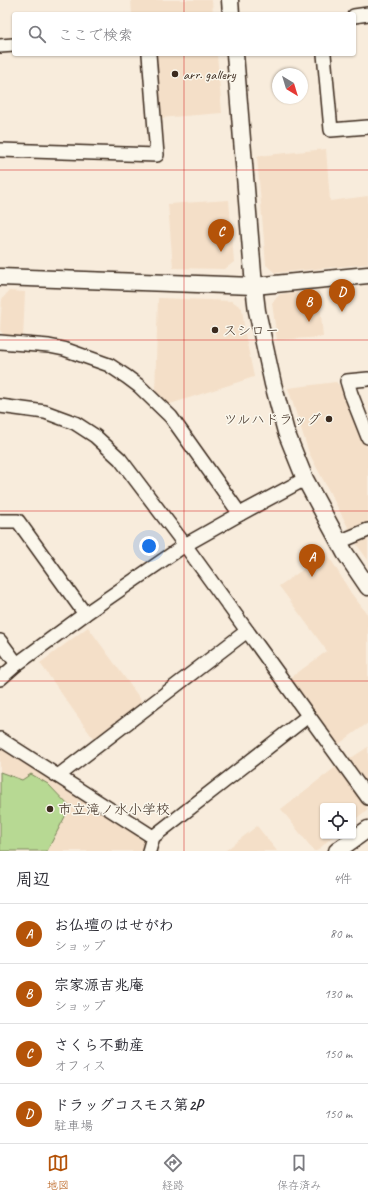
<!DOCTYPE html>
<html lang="ja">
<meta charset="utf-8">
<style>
:root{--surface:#fff;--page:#f7f7f7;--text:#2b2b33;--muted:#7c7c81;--line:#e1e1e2;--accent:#b45309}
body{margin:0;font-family:Caveat,"Klee One",sans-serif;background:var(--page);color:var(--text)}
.controls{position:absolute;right:12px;bottom:12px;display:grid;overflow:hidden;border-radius:4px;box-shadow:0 1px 3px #0004}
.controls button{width:36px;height:36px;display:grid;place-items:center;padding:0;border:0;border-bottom:1px solid var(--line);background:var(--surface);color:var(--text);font:20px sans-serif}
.compass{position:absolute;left:272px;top:68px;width:36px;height:36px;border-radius:50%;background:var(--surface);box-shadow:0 1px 3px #0004;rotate:142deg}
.you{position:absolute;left:149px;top:546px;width:14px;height:14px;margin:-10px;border:3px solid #fff;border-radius:50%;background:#1a73e8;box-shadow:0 0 0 6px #1a73e833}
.badge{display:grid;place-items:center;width:26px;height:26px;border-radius:50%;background:var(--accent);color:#fff;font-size:13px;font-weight:700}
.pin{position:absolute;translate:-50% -33px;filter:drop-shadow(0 1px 2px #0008)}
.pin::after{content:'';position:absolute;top:21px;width:14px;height:12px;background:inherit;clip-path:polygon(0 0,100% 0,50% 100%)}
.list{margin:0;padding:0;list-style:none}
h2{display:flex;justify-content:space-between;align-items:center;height:52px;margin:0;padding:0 16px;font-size:17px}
h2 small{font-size:13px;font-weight:400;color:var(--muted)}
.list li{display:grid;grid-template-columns:26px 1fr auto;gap:12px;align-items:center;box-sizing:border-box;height:60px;padding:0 16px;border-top:1px solid var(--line)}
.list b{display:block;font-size:15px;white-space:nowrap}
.list p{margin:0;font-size:13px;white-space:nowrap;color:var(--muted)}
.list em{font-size:13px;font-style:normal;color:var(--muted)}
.icon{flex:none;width:22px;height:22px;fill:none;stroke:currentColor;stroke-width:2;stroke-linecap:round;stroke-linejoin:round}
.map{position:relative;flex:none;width:368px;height:851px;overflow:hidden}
.search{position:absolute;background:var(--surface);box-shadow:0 1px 3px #0004;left:12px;right:12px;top:12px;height:44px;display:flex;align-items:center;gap:10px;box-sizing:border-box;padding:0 14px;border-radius:4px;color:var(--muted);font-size:15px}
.sheet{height:292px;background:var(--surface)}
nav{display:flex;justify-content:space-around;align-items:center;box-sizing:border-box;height:56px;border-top:1px solid var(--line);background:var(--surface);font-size:11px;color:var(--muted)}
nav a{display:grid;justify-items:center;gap:2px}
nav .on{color:var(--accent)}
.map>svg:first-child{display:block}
.built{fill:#f4dfc8}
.green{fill:#b7d993;stroke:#798258}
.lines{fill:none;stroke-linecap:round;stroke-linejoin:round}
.minor-casing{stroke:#3b2a1e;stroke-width:16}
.tertiary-casing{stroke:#3b2a1e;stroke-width:19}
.minor{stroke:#fbf7ec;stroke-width:13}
.tertiary{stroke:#fbf7ec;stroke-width:16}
.grid{fill:none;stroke:#d62828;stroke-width:1;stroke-opacity:0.55}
.poi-dot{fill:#3b2a1e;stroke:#fbf7ec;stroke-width:1.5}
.labels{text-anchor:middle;stroke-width:3;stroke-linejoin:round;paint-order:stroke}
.poi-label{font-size:14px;fill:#3b2a1e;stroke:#fbf7ec;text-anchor:start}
</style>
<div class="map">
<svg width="368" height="851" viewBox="0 0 368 851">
<rect width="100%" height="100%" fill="#f8ecdc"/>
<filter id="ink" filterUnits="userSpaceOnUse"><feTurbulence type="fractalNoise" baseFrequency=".025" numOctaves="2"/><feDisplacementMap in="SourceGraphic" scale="8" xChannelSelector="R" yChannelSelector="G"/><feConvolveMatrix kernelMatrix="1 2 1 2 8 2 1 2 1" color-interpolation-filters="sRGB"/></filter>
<g filter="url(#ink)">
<!-- built -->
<g class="built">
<polygon points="131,0 212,0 213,14 132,14"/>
<polygon points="154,54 217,54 222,113 159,118"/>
<polygon points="326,149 330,201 368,196 368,264 275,273 266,265 257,156"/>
<polygon points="229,200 234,262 225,269 173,268 168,204"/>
<polygon points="9,291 25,292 23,339 5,337 0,330 2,299"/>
<polygon points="319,291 323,337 277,340 272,303 280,294"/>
<polygon points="158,298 232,301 242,308 245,334 254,377 167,405 155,393"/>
<polygon points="336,382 344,390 355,421 368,449 368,523 349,529 309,453 288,388"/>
<polygon points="368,536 368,560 357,545 359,540"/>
<polygon points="327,553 351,593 368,615 368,723 336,746 289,679 327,651 279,586"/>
<polygon points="88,627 144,704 95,741 40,663"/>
<polygon points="0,746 143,837 145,845 143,851 0,851"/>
<polygon points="368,747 368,788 348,760"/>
<polygon points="337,766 368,809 353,821 353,806 323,806 323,836 333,836 317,851 314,851 281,809"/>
<polygon points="257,826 277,851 225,851"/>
</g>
<!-- green -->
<polygon class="green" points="0,772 22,780 31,774 48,784 70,807 47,851 0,851"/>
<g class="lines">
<defs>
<g id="minor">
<polyline points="354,16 368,14"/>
<polyline points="0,46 14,45"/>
<polyline points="324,54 331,130 368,127"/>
<polyline points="0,150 157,155 149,54"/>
<polyline points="0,342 49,346 64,349 109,365 127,377 139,386 171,417 240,514"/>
<polyline points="368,379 347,381 351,394 368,437"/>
<polyline points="0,406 45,412 75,423 95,436 120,459 185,545 368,798"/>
<polyline points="0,521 18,521 85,614"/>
<polyline points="339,542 368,530"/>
<polyline points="0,641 17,664"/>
<polyline points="0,679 17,664 85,614 185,545 240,514 305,479"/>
<polyline points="0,739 153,837"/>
<polyline points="58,776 247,631"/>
<polyline points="149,851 153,837 308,716"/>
</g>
<g id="tertiary">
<polyline points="230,0 231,14"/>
<polyline points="235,54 254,286 257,311 273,384 286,432 305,479 345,553 368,587"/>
<polyline points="0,277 254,286 368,275"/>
<polyline points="337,851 368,829"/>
</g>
</defs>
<!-- minor casing -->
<use href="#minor" class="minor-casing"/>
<!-- tertiary casing -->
<use href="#tertiary" class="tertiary-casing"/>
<!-- minor -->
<use href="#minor" class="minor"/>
<!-- tertiary -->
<use href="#tertiary" class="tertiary"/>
</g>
</g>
<!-- grid -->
<path class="grid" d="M184 0V14M184 54V851M0 170H368M0 340H368M0 511H368M0 681H368"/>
<!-- markers -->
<g class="poi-dot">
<circle cx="175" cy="74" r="4"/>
<circle cx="215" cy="330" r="4"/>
<circle cx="329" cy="419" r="4"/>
<circle cx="50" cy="809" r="4"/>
</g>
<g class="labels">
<!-- poi labels -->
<g class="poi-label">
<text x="183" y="79">arr. gallery</text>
<text x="223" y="335">スシロー</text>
<text x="321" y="424" text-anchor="end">ツルハドラッグ</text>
<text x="58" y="814">市立滝ノ水小学校</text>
</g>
</g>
</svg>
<div class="controls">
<button><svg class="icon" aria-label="locate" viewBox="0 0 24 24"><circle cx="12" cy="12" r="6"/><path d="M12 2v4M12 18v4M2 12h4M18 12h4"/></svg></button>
</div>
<svg class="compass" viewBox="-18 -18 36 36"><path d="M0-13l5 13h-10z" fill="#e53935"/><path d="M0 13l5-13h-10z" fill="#7c7c81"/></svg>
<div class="you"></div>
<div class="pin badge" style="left:312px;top:577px">A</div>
<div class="pin badge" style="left:309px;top:322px">B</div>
<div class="pin badge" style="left:221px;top:252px">C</div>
<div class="pin badge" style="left:342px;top:312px">D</div>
<div class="search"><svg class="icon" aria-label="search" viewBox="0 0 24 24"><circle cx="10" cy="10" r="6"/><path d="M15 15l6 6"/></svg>ここで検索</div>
</div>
<section class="sheet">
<h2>周辺<small>4件</small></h2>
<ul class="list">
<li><span class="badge">A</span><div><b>お仏壇のはせがわ</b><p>ショップ</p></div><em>80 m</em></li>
<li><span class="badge">B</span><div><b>宗家源吉兆庵</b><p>ショップ</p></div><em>130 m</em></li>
<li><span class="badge">C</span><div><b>さくら不動産</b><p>オフィス</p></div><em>150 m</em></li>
<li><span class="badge">D</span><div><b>ドラッグコスモス第2P</b><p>駐車場</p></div><em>150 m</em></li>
</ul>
</section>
<nav>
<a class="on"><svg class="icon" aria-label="map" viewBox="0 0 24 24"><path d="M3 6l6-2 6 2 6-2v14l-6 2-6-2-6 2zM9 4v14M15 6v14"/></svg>地図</a>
<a><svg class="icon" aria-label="directions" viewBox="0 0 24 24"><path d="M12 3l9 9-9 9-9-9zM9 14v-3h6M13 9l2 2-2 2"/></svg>経路</a>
<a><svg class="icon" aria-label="saved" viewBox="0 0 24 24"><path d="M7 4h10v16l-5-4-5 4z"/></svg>保存済み</a>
</nav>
